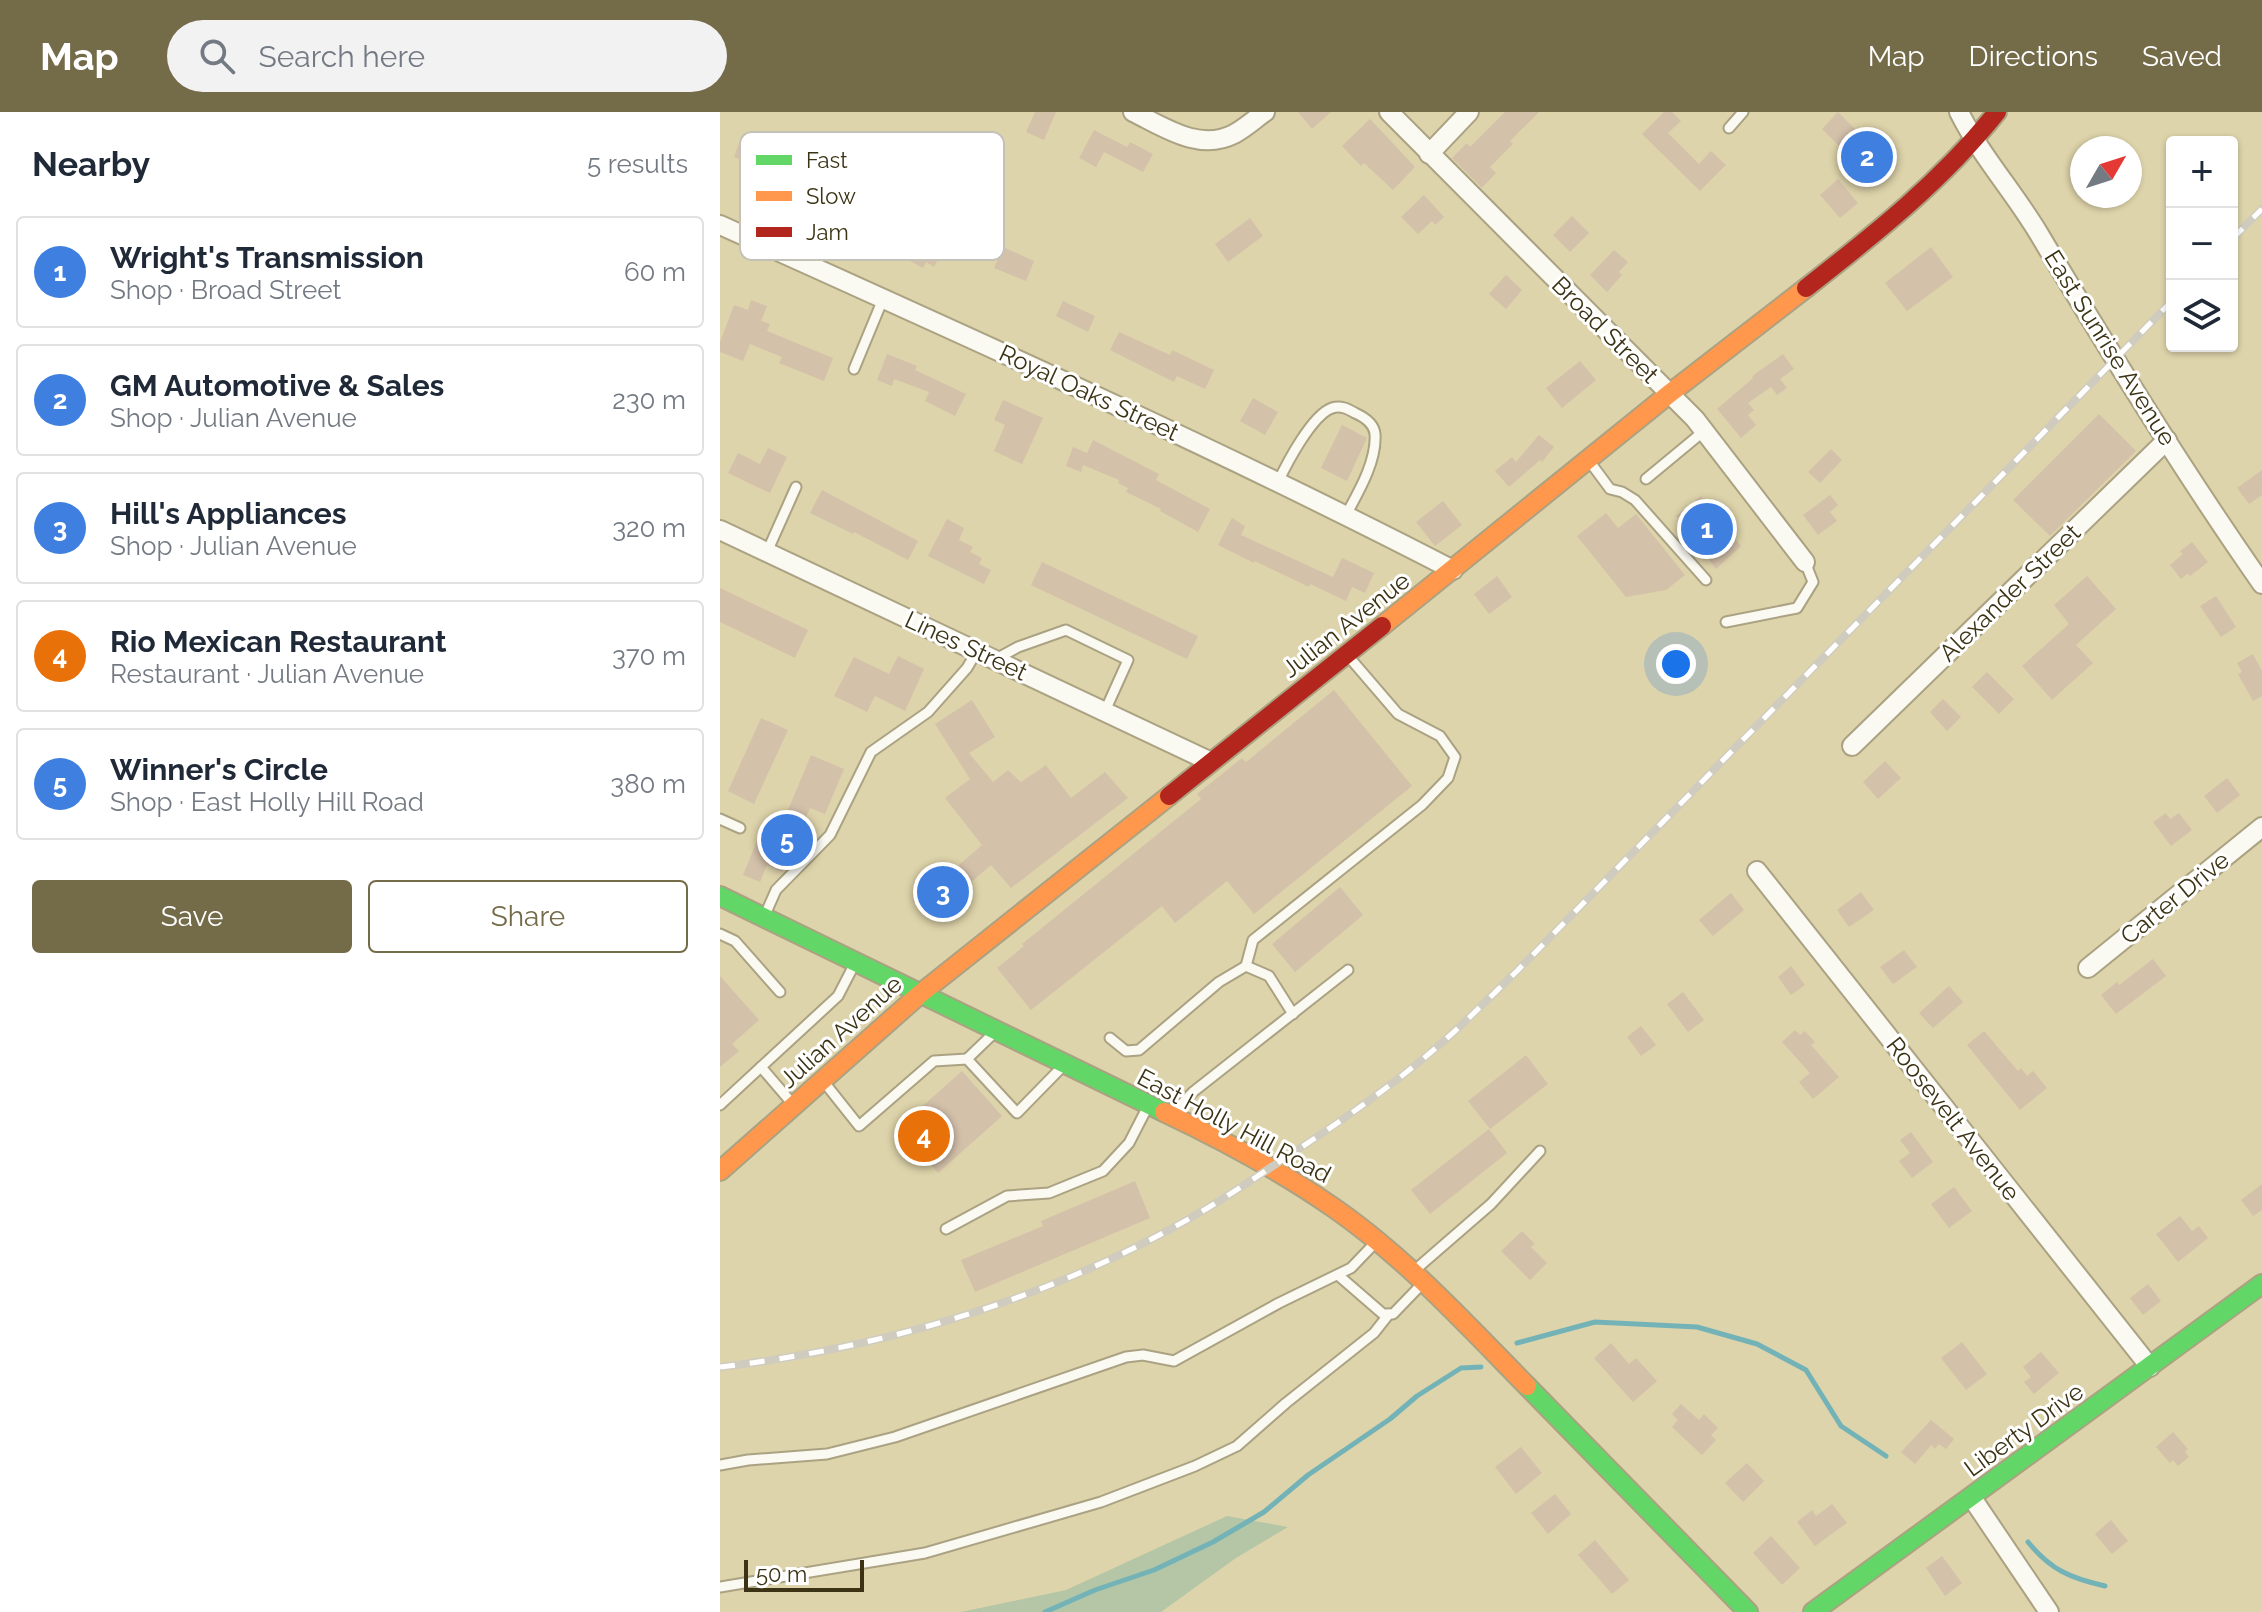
<!DOCTYPE html>
<meta charset="utf-8">
<style>
:root{--surface:#fff;--page:#f2f2f3;--text:#1f2937;--muted:#747a83;--line:#e0e1e3;--accent:#746b49}
body{margin:0;font-family:Raleway,sans-serif;background:var(--page);color:var(--text)}
.controls{position:absolute;right:24px;top:24px;display:grid;overflow:hidden;border-radius:8px;box-shadow:0 2px 6px #0004}
.controls button{width:72px;height:72px;display:grid;place-items:center;padding:0;border:0;border-bottom:2px solid var(--line);background:var(--surface);color:var(--text);font:40px sans-serif}
.compass{position:absolute;left:1350px;top:24px;width:72px;height:72px;border-radius:50%;background:var(--surface);box-shadow:0 2px 6px #0004;rotate:51deg}
.scale{position:absolute;left:24px;bottom:20px;width:120px;box-sizing:border-box;padding-left:8px;border:4px solid #3b3314;border-top:0;font-size:22px;line-height:28px;white-space:nowrap;color:#3b3314;-webkit-text-stroke:6px #fff;paint-order:stroke}
.you{position:absolute;left:956px;top:552px;width:28px;height:28px;margin:-20px;border:6px solid #fff;border-radius:50%;background:#1a73e8;box-shadow:0 0 0 12px #1a73e833}
.badge{display:grid;place-items:center;width:52px;height:52px;border-radius:50%;background:var(--accent);color:#fff;font-size:26px;font-weight:700}
.pin{position:absolute;translate:-50% -50%;border:4px solid #fff;box-shadow:0 2px 8px #0006}
.list{margin:0;padding:0;list-style:none}
h2{display:flex;justify-content:space-between;align-items:center;height:104px;margin:0;padding:0 32px;font-size:34px}
h2 small{font-size:26px;font-weight:400;color:var(--muted)}
.list li{display:grid;grid-template-columns:52px 1fr auto;gap:24px;align-items:center;box-sizing:border-box;height:112px;margin:0 16px 16px;padding:0 16px;border:2px solid var(--line);border-radius:8px}
.list b{display:block;font-size:30px;white-space:nowrap}
.list p{margin:0;font-size:26px;white-space:nowrap;color:var(--muted)}
.list em{font-size:26px;font-style:normal;color:var(--muted)}
.actions{display:flex;gap:16px;padding:24px 32px}
.actions a{flex:1;padding:18px 0;border:2px solid var(--accent);border-radius:8px;text-align:center;font-size:28px;color:var(--accent)}
.actions .main{background:var(--accent);color:#fff}
.icon{flex:none;width:44px;height:44px;fill:none;stroke:currentColor;stroke-width:2;stroke-linecap:round;stroke-linejoin:round}
.map{position:relative;flex:none;width:1542px;height:1500px;overflow:hidden}
header{display:flex;align-items:center;gap:48px;box-sizing:border-box;height:112px;padding:0 40px;background:var(--accent);color:#fff}
header strong{font-size:38px}
nav{display:flex;gap:44px;margin-inline-start:auto;font-size:28px}
.search{width:560px;height:72px;background:var(--page);display:flex;align-items:center;gap:20px;box-sizing:border-box;padding:0 28px;border-radius:44px;color:var(--muted);font-size:30px}
main{display:flex}
aside{flex:1;background:var(--surface)}
.map>svg:first-child{display:block}
.green{fill:#b4c6a6}
.lines{fill:none;stroke-linecap:round;stroke-linejoin:round}
.stream{stroke:#73b3b7;stroke-width:5}
.building{fill:#d4c1aa}
.lane-casing{stroke:#aaa282;stroke-width:13}
.street-casing{stroke:#aaa282;stroke-width:22}
.fast-casing{stroke:#aaa282;stroke-width:22}
.slow-casing{stroke:#aaa282;stroke-width:22}
.jam-casing{stroke:#aaa282;stroke-width:22}
.lane{stroke:#faf9f2;stroke-width:9}
.street{stroke:#faf9f2;stroke-width:18}
.fast{stroke:#63d668;stroke-width:18}
.slow{stroke:#ff974d;stroke-width:18}
.jam{stroke:#b3261e;stroke-width:18}
.rail-casing{stroke:#cfccbf;stroke-width:8}
.rail{stroke:#fff;stroke-width:5;stroke-dasharray:15;stroke-linecap:butt}
.labels{text-anchor:middle;stroke-width:6;stroke-linejoin:round;paint-order:stroke}
.street-label{font-size:24px;fill:#3b3314;stroke:#fff}
.key{fill:#fff;stroke:#c4c2b8;stroke-width:2}
.key-label{font-size:22px;fill:#3b3314}
</style>
<header>
<strong>Map</strong>
<div class="search"><svg class="icon" aria-label="search" viewBox="0 0 24 24"><circle cx="10" cy="10" r="6"/><path d="M15 15l6 6"/></svg>Search here</div>
<nav><a>Map</a><a>Directions</a><a>Saved</a></nav>
</header>
<main>
<aside>
<h2>Nearby<small>5 results</small></h2>
<ul class="list">
<li><span class="badge" style="background:#3f7fe0">1</span><div><b>Wright's Transmission</b><p>Shop · Broad Street</p></div><em>60 m</em></li>
<li><span class="badge" style="background:#3f7fe0">2</span><div><b>GM Automotive &amp; Sales</b><p>Shop · Julian Avenue</p></div><em>230 m</em></li>
<li><span class="badge" style="background:#3f7fe0">3</span><div><b>Hill's Appliances</b><p>Shop · Julian Avenue</p></div><em>320 m</em></li>
<li><span class="badge" style="background:#e8710a">4</span><div><b>Rio Mexican Restaurant</b><p>Restaurant · Julian Avenue</p></div><em>370 m</em></li>
<li><span class="badge" style="background:#3f7fe0">5</span><div><b>Winner's Circle</b><p>Shop · East Holly Hill Road</p></div><em>380 m</em></li>
</ul>
<div class="actions"><a class="main">Save</a><a>Share</a></div>
</aside>
<div class="map">
<svg width="1542" height="1500" viewBox="0 0 1542 1500">
<rect width="100%" height="100%" fill="#ded4ab"/>
<!-- green -->
<polygon class="green" points="507,1404 568,1415 516,1446 441,1500 241,1500 346,1478"/>
<g class="lines">
<!-- stream -->
<g class="stream">
<polyline points="797,1231 875,1210 977,1215 1037,1232 1086,1258 1121,1314 1166,1344"/>
<path d="M1308 1430C1331 1458 1350 1466 1385 1474"/>
<polyline points="325,1500 375,1478 434,1458 493,1430 544,1400 588,1363 670,1307 697,1284 741,1256 761,1255"/>
</g>
</g>
<!-- building -->
<g class="building">
<polygon points="315,0 336,0 324,28 306,20"/>
<polygon points="578,0 611,0 592,17"/>
<polygon points="785,0 819,0 790,29 793,32 770,55 776,61 762,76 732,46 747,31 750,35"/>
<polygon points="944,0 952,0 961,9 948,21 979,52 991,39 1006,53 980,79 922,22"/>
<polygon points="1118,0 1174,56 1158,73 1102,17"/>
<polygon points="650,7 695,55 673,78 644,51 641,54 622,34"/>
<polygon points="374,18 407,35 410,30 433,42 423,60 384,40 376,55 359,46"/>
<polygon points="21,26 52,39 44,58 14,45"/>
<polygon points="1118,67 1138,91 1120,106 1100,83"/>
<polygon points="704,83 724,105 715,113 712,109 698,122 681,105"/>
<polygon points="852,104 869,121 850,140 833,123"/>
<polygon points="530,106 543,124 508,150 495,132"/>
<polygon points="215,108 233,118 214,155 206,150 203,156 177,142 184,128 177,124 184,109 208,122"/>
<polygon points="283,135 314,149 306,169 274,156"/>
<polygon points="1211,135 1233,165 1187,199 1165,171"/>
<polygon points="894,138 908,150 899,160 902,163 887,180 870,163"/>
<polygon points="786,163 802,178 786,197 769,182"/>
<polygon points="31,188 47,194 41,209 50,212 47,219 113,246 104,269 59,251 62,245 30,232 23,249 0,240 0,230 14,193 28,198"/>
<polygon points="343,189 375,204 368,220 336,204"/>
<polygon points="399,220 450,243 452,238 494,258 485,277 457,264 454,270 390,238"/>
<polygon points="167,242 197,254 195,258 246,282 235,304 205,289 209,280 174,267 172,274 157,268"/>
<polygon points="1063,242 1074,257 1060,267 1067,276 1057,283 1051,275 1028,291 1034,298 1028,303 1036,313 1021,326 997,297 1033,266 1032,264"/>
<polygon points="860,249 876,268 842,296 826,276"/>
<polygon points="533,286 558,300 545,323 520,309"/>
<polygon points="283,288 323,306 302,352 274,339 285,313 274,308"/>
<polygon points="1379,302 1416,339 1330,424 1293,388"/>
<polygon points="622,313 647,326 627,369 601,356"/>
<polygon points="819,323 834,335 822,350 820,348 789,375 775,359 792,345 796,350"/>
<polygon points="373,328 439,362 436,368 490,397 478,420 440,399 441,397 406,380 408,376 398,371 399,368 363,353 361,360 346,354 353,335 367,341"/>
<polygon points="48,336 67,345 50,381 8,361 18,341 40,352"/>
<polygon points="1111,337 1122,348 1100,371 1088,360"/>
<polygon points="1542,358 1542,383 1529,392 1517,376"/>
<polygon points="102,378 198,429 188,448 134,420 133,422 90,401"/>
<polygon points="1110,383 1118,393 1110,400 1117,409 1098,423 1083,403"/>
<polygon points="981,384 1021,434 996,457 956,404"/>
<polygon points="723,389 742,413 715,434 696,410"/>
<polygon points="886,401 898,416 916,402 965,463 946,478 906,485 857,424"/>
<polygon points="512,406 525,414 521,423 613,465 622,446 654,461 645,481 632,475 626,489 590,472 589,475 535,449 534,451 498,433"/>
<polygon points="227,407 244,416 239,428 253,435 250,440 262,446 259,452 271,458 264,472 208,444"/>
<polygon points="1472,430 1488,450 1470,464 1468,461 1461,467 1450,453 1463,442 1460,439"/>
<polygon points="322,450 478,524 467,547 311,473"/>
<polygon points="777,464 792,485 769,502 754,482"/>
<polygon points="1367,464 1396,497 1356,533 1373,551 1332,588 1302,554 1349,512 1334,493"/>
<polygon points="0,476 88,518 75,546 0,510"/>
<polygon points="1496,484 1516,515 1501,525 1480,494"/>
<polygon points="1533,542 1542,559 1542,584 1533,589 1518,562 1522,560 1517,551"/>
<polygon points="178,544 204,557 185,599 155,584 147,600 114,584 134,545 169,562"/>
<polygon points="1267,560 1294,587 1279,602 1252,575"/>
<polygon points="614,578 692,674 534,802 507,769 455,811 442,794 311,898 277,856 304,834 302,832 481,687 477,682 522,646 526,650"/>
<polygon points="1223,587 1241,605 1227,619 1210,600"/>
<polygon points="252,588 275,625 249,641 273,670 288,658 301,670 326,653 351,686 385,660 408,686 291,776 271,753 215,801 202,785 262,733 225,686 250,667 215,612"/>
<polygon points="41,606 68,618 34,692 8,679"/>
<polygon points="91,643 124,657 105,702 90,696 62,760 47,753 40,770 23,763 37,729 52,736"/>
<polygon points="1165,649 1181,666 1158,687 1143,670"/>
<polygon points="1507,666 1520,683 1497,701 1484,684"/>
<polygon points="1446,701 1450,707 1459,701 1472,718 1451,734 1433,710"/>
<polygon points="620,775 643,803 575,860 552,832"/>
<polygon points="1141,780 1154,798 1129,815 1117,798"/>
<polygon points="1011,781 1024,798 993,824 979,808"/>
<polygon points="1184,838 1197,855 1173,872 1160,855"/>
<polygon points="1433,847 1446,864 1396,902 1381,883 1397,870 1399,873"/>
<polygon points="1071,854 1085,873 1071,883 1058,865"/>
<polygon points="0,864 39,908 12,932 19,939 0,955"/>
<polygon points="1229,874 1243,890 1213,916 1199,901"/>
<polygon points="963,880 984,908 968,920 947,892"/>
<polygon points="921,914 936,933 921,944 907,925"/>
<polygon points="1075,918 1080,923 1085,919 1095,930 1091,933 1119,965 1093,987 1079,970 1090,961 1062,930"/>
<polygon points="1264,919 1298,959 1301,956 1307,964 1313,959 1327,976 1300,998 1247,933"/>
<polygon points="806,943 828,972 770,1017 748,989"/>
<polygon points="242,959 282,1004 218,1061 178,1016"/>
<polygon points="769,1017 787,1041 710,1102 691,1078"/>
<polygon points="1191,1020 1213,1050 1192,1066 1179,1049 1190,1041 1180,1028"/>
<polygon points="415,1069 430,1106 255,1180 241,1148 323,1114 321,1109"/>
<polygon points="1542,1072 1542,1098 1533,1104 1521,1088"/>
<polygon points="1234,1075 1252,1099 1229,1116 1211,1092"/>
<polygon points="1460,1104 1472,1119 1479,1114 1488,1126 1458,1150 1436,1122"/>
<polygon points="802,1119 815,1132 811,1135 827,1151 810,1168 781,1139"/>
<polygon points="1428,1172 1441,1189 1423,1203 1410,1186"/>
<polygon points="1242,1230 1267,1262 1246,1278 1221,1246"/>
<polygon points="891,1231 909,1252 916,1246 937,1269 913,1290 874,1246"/>
<polygon points="1321,1240 1339,1261 1314,1282 1304,1270 1311,1265 1303,1255"/>
<polygon points="961,1292 979,1308 984,1302 998,1316 991,1323 996,1328 982,1343 952,1315 958,1308 952,1302"/>
<polygon points="1211,1308 1234,1327 1226,1337 1219,1332 1215,1337 1211,1333 1195,1352 1181,1340"/>
<polygon points="1453,1320 1468,1337 1465,1340 1469,1345 1458,1354 1453,1348 1450,1351 1436,1335"/>
<polygon points="801,1335 822,1361 796,1382 775,1355"/>
<polygon points="1027,1351 1044,1369 1023,1390 1005,1371"/>
<polygon points="835,1382 851,1402 828,1422 811,1401"/>
<polygon points="1112,1392 1127,1411 1095,1434 1077,1410 1092,1398 1096,1404"/>
<polygon points="1391,1408 1408,1429 1392,1442 1375,1422"/>
<polygon points="1051,1424 1080,1456 1062,1473 1033,1441"/>
<polygon points="875,1428 909,1468 892,1482 858,1443"/>
<polygon points="1222,1444 1242,1471 1225,1484 1206,1456"/>
</g>
<g class="lines">
<defs>
<g id="lane">
<polyline points="1009,16 1023,0"/>
<polyline points="134,257 163,187"/>
<polyline points="870,350 890,377 902,380 915,388 986,468"/>
<polyline points="926,367 984,319"/>
<path d="M558 370C567 351 592 303 612 296 621 293 628 297 635 301 644 305 654 311 655 322 657 349 638 381 626 403"/>
<polyline points="47,440 76,375"/>
<polyline points="1006,510 1077,496 1093,470 1085,450"/>
<polyline points="276,547 298,535 346,518 408,548 385,599"/>
<polyline points="0,707 20,716"/>
<polyline points="45,803 56,778 110,723 151,640 208,600 247,556 257,539"/>
<polyline points="0,822 15,829 60,880"/>
<polyline points="526,854 533,828 702,693 728,666 735,645 720,624 678,602 629,545"/>
<polyline points="275,920 247,947 297,1001 342,955"/>
<polyline points="390,926 406,939 419,938 499,870 526,854 549,864 573,902"/>
<polyline points="104,970 139,1014 214,949 247,947"/>
<polyline points="71,990 41,955 118,884 134,853"/>
<polyline points="0,993 41,955"/>
<polyline points="453,1001 473,980 628,858"/>
<polyline points="226,1117 287,1084 329,1081 383,1059 409,1031 427,996"/>
<polyline points="695,1158 771,1092 820,1039"/>
<polyline points="618,1163 663,1202 673,1202 700,1174"/>
<polyline points="0,1353 28,1348 107,1342 175,1325 406,1245 423,1243 454,1249 559,1191 631,1156 654,1132"/>
<polyline points="0,1475 205,1441 381,1390 475,1354 517,1334 566,1291 654,1221 669,1202"/>
</g>
<g id="street">
<path d="M413 0C444 15 479 40 514 22 525 16 535 7 545 0"/>
<polyline points="669,0 975,307 1085,450"/>
<path d="M1239 0C1261 44 1294 80 1319 122 1390 241 1463 359 1542 472"/>
<polyline points="709,42 749,0"/>
<path d="M0 113C246 224 493 334 733 458"/>
<polyline points="0,418 491,650"/>
<polyline points="1132,634 1447,328"/>
<polyline points="1037,759 1430,1255"/>
<polyline points="1368,856 1542,715"/>
<polyline points="1252,1386 1329,1500"/>
</g>
<g id="fast">
<polyline points="0,784 444,1000"/>
<polyline points="807,1274 1028,1500"/>
<polyline points="1093,1500 1542,1172"/>
</g>
<g id="slow">
<polyline points="662,514 949,282 1086,176"/>
<path d="M444 1000C503 1028 561 1059 614 1096 686 1146 746 1212 807 1274"/>
<polyline points="0,1059 200,882 449,684"/>
</g>
<g id="jam">
<path d="M1086 176C1155 122 1222 69 1277 0"/>
<polyline points="449,684 662,514"/>
</g>
</defs>
<!-- lane casing -->
<use href="#lane" class="lane-casing"/>
<!-- street casing -->
<use href="#street" class="street-casing"/>
<!-- fast casing -->
<use href="#fast" class="fast-casing"/>
<!-- slow casing -->
<use href="#slow" class="slow-casing"/>
<!-- jam casing -->
<use href="#jam" class="jam-casing"/>
<!-- lane -->
<use href="#lane" class="lane"/>
<!-- street -->
<use href="#street" class="street"/>
<!-- fast -->
<use href="#fast" class="fast"/>
<!-- slow -->
<use href="#slow" class="slow"/>
<!-- jam -->
<use href="#jam" class="jam"/>
<defs>
<g id="rail">
<polyline points="1512,127 1542,97"/>
<path d="M0 1255C170 1235 339 1184 486 1097 514 1080 541 1062 568 1044 617 1012 665 979 710 941 741 915 769 886 798 858L1452 189"/>
</g>
</defs>
<!-- rail casing -->
<use href="#rail" class="rail-casing"/>
<!-- rail -->
<use href="#rail" class="rail"/>
</g>
<g class="labels">
<!-- street labels -->
<g class="street-label">
<text transform="translate(885 218) rotate(45)" y="8">Broad Street</text>
<text transform="translate(1390 236) rotate(58)" y="8">East Sunrise Avenue</text>
<text transform="translate(369 281) rotate(25)" y="8">Royal Oaks Street</text>
<text transform="translate(1290 481) rotate(-44)" y="8">Alexander Street</text>
<text transform="translate(626 513) rotate(-38)" y="8">Julian Avenue</text>
<text transform="translate(246 534) rotate(25)" y="8">Lines Street</text>
<text transform="translate(1455 786) rotate(-39)" y="8">Carter Drive</text>
<text transform="translate(121 920) rotate(-42)" y="8">Julian Avenue</text>
<text transform="translate(1233 1007) rotate(52)" y="8">Roosevelt Avenue</text>
<text transform="translate(514 1014) rotate(28)" y="8">East Holly Hill Road</text>
<text transform="translate(1304 1318) rotate(-36)" y="8">Liberty Drive</text>
</g>
</g>
<!-- legend -->
<rect x="20" y="20" width="264" height="128" rx="12" class="key"/>
<rect x="36" y="43" width="36" height="10" fill="#63d668"/>
<rect x="36" y="79" width="36" height="10" fill="#ff974d"/>
<rect x="36" y="115" width="36" height="10" fill="#b3261e"/>
<g class="key-label">
<text x="86" y="56">Fast</text>
<text x="86" y="92">Slow</text>
<text x="86" y="128">Jam</text>
</g>
</svg>
<div class="controls">
<button>+</button>
<button>−</button>
<button><svg class="icon" aria-label="layers" viewBox="0 0 24 24"><path d="M12 4l9 5-9 5-9-5zM3 14l9 5 9-5"/></svg></button>
</div>
<svg class="compass" viewBox="-18 -18 36 36"><path d="M0-13l5 13h-10z" fill="#e53935"/><path d="M0 13l5-13h-10z" fill="#747a83"/></svg>
<div class="scale">50 m</div>
<div class="you"></div>
<div class="pin badge" style="left:987px;top:417px;background:#3f7fe0">1</div>
<div class="pin badge" style="left:1147px;top:45px;background:#3f7fe0">2</div>
<div class="pin badge" style="left:223px;top:780px;background:#3f7fe0">3</div>
<div class="pin badge" style="left:204px;top:1024px;background:#e8710a">4</div>
<div class="pin badge" style="left:67px;top:728px;background:#3f7fe0">5</div>
</div>
</main>
